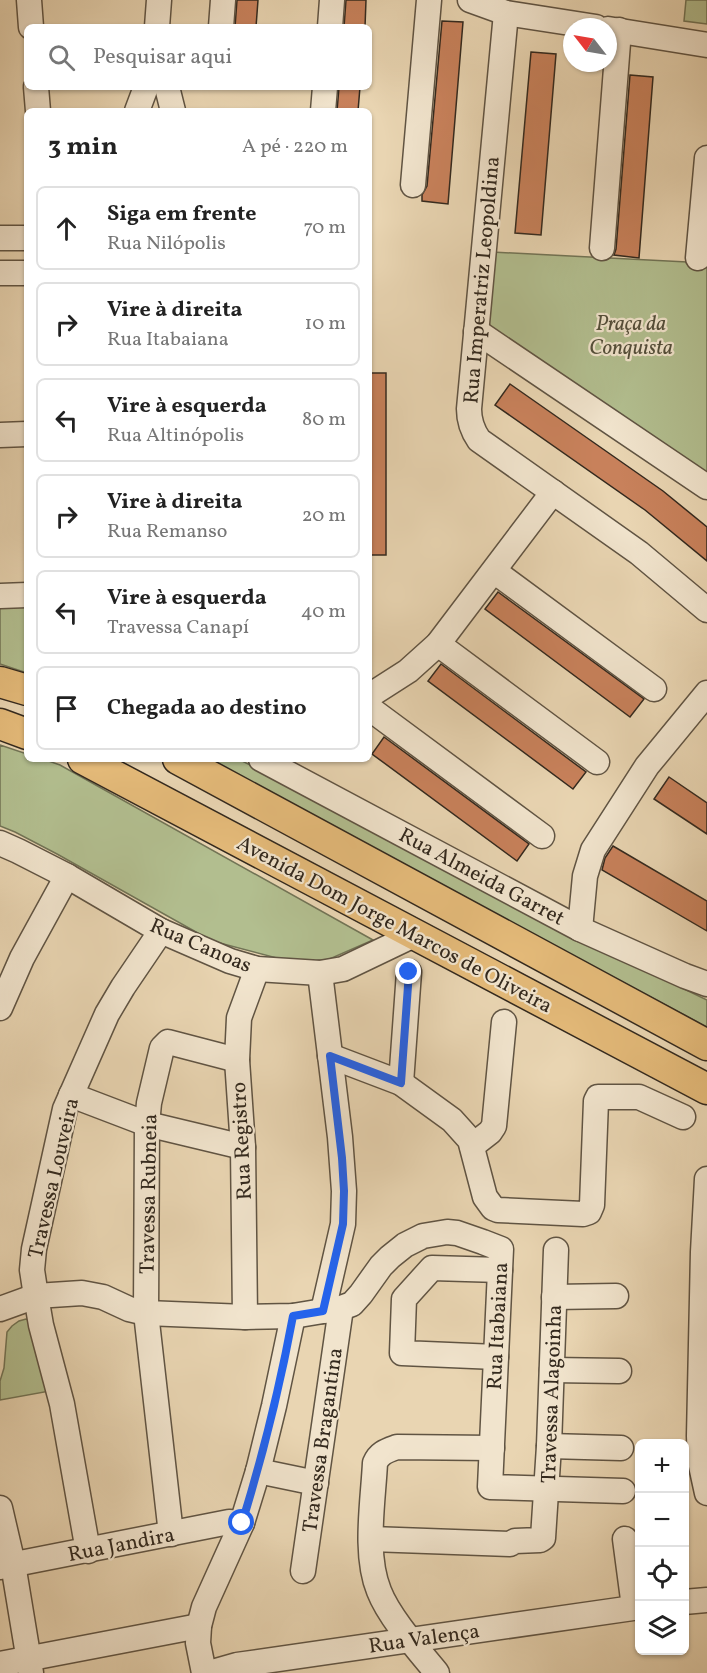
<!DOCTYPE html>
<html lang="pt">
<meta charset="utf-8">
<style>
:root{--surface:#fff;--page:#f2f2f2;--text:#222;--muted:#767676;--line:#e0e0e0}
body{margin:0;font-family:Vollkorn,serif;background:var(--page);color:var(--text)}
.controls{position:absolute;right:18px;bottom:18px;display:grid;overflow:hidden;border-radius:9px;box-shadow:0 2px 4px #0004}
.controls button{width:54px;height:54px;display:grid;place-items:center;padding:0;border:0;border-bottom:2px solid var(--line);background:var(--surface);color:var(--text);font:30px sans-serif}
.compass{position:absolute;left:563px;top:18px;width:54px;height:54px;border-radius:50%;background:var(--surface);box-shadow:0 2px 4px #0004;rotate:301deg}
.stop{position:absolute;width:18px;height:18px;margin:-14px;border:4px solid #2563eb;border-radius:50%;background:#fff}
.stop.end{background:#2563eb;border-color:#fff;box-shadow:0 2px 6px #0008}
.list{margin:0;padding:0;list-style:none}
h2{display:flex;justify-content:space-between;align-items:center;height:78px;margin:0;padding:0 24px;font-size:26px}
h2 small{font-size:20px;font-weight:400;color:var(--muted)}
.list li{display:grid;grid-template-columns:39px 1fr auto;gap:18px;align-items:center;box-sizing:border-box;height:84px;margin:0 12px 12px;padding:0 12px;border:2px solid var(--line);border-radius:9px}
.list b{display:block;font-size:22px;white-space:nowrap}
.list p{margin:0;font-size:20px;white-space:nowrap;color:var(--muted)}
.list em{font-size:20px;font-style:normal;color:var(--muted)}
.icon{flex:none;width:33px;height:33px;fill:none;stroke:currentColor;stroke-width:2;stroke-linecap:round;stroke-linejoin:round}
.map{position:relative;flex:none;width:707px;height:1673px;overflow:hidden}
.search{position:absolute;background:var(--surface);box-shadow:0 2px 4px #0004;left:24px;top:24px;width:348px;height:66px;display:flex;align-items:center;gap:15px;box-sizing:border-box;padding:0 21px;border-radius:9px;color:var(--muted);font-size:22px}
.panel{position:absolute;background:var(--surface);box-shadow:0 2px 4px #0004;left:24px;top:108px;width:348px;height:654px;border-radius:9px}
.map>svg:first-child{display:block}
.green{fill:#b2be8f;stroke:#727456;stroke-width:1.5}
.building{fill:#c8815b;stroke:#33291e;stroke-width:1.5}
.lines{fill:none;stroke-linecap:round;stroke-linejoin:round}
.minor-casing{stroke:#605443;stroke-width:27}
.major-casing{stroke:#33291e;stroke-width:33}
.minor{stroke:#f1e4cd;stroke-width:24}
.major{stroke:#e4ba79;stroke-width:30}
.route{stroke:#2563eb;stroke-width:8}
.labels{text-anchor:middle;stroke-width:4.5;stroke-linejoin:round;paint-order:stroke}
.street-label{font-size:21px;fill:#33291e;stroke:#f1e4cd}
.park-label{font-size:21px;font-style:italic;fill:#534e3a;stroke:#f1e4cd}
</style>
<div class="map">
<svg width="707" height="1673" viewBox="0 0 707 1673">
<rect width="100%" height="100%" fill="#e9d5b2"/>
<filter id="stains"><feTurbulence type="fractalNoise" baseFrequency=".00333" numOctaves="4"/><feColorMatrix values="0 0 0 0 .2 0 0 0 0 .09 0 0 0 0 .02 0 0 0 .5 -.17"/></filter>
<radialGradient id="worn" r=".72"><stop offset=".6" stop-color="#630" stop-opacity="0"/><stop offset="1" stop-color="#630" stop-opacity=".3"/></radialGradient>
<!-- green -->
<g class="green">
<polygon points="686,0 707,0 707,24 684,21"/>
<polygon points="492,252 707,263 707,477 489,331 486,320"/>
<polygon points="27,605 27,673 0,664 0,606"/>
<polygon points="0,745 27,754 27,759 43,759 60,765 373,940 325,961 288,961 212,941 57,854 15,832 0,826"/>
<polygon points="203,759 238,759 291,785 581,939 707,1000 707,1027"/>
<polygon points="26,1319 33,1322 50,1391 0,1400 0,1381 4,1368 7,1332 12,1326 19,1321"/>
</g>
<!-- building -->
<g class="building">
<polygon points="237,0 258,0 256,27 235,27"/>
<polygon points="346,0 366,0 365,27 344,27"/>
<polygon points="442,21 463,22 448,204 422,201 422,195 427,186"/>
<polygon points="531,52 556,54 541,235 515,233"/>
<polygon points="630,75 653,77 639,258 614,255 616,249"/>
<polygon points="339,87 360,87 358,111 337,111"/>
<rect x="369" y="373" width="17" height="182"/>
<polygon points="510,384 663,491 707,527 707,561 645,510 495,405"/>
<polygon points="498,592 644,699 630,717 485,609"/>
<polygon points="441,664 586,772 573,789 428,681"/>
<polygon points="384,737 529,844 517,861 372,754"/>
<polygon points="669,777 707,803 707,834 654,799"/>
<polygon points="613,846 707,901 707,931 602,870 605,858"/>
</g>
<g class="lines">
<defs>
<g id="minor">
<polyline points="29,0 31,27"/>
<polyline points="470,0 506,13 596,27"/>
<path d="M506 13 469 409C469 421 472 430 479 440L639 553 707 610"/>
<polyline points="157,27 159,0"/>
<polyline points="221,27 223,0"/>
<polyline points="330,27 332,0"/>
<polyline points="608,29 707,45"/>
<polyline points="36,87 38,111"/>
<polyline points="167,87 173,111"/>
<polyline points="137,111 146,87"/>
<polyline points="323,111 325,87"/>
<polyline points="413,185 429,0"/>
<polyline points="0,238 27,238"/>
<polyline points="602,248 619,30"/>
<polyline points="698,258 707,158"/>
<polyline points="0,273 27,273"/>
<polyline points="476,331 707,487"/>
<polyline points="0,435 27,434"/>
<polyline points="494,571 654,689"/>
<polyline points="0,596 27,595"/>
<polyline points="438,644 597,762"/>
<polyline points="369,696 408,671 438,644 553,492"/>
<polyline points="369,708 542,836"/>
<polyline points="261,759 580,929 685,976 707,984"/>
<polyline points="0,843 18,851 67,876 161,931 230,961 257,969 320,973 343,969 414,935"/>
<polyline points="580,929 585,876 593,850 647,766 707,693"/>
<polyline points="320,973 340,1137 344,1191 343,1224 323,1311"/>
<polyline points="0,1008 22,958 67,876"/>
<polyline points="330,1056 401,1083 452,1120 470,1140 485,1197 493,1208 498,1210 583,1214 589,1212 592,1205 596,1101 598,1097 639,1097 683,1117"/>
<polyline points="401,1083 409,972"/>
<polyline points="71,1095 147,1124 243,1147"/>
<polyline points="472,1146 490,1132 494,1126 504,1022"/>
<polyline points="707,1179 703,1252 699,1436 700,1461 707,1493"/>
<polyline points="554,1297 616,1296"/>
<polyline points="0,1309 36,1296 82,1293 103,1297 129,1309 146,1313 245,1317 293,1316 341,1308 352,1304 361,1294 381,1266 390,1257 405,1245 423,1236 447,1232 457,1233 483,1242 501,1249 490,1487 623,1491"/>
<polyline points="245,1317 243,1147 237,1060 239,1018 257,969"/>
<polyline points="496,1357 402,1353 404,1299 432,1268 500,1270"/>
<polyline points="552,1370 619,1371"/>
<polyline points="549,1446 621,1448"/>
<polyline points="258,1471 316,1483"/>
<polyline points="0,1508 13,1564 31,1673"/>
<polyline points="171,1534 146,1313 147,1124 149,1103 162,1048 168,1042 237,1060"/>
<polyline points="371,1539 510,1544 515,1541 540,1540 543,1538 549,1446 556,1250"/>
<polyline points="625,1539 634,1607"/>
<polyline points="88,1551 62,1404 41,1325 36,1296 32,1270 34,1249 65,1109 107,1014 123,987 161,931"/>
<polyline points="0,1567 229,1522 242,1523"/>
<polyline points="303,1571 341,1308"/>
<polyline points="684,1602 707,1600"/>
<polyline points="0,1664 199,1626"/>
<polyline points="204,1673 198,1643 199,1626 204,1607 242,1523 258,1471 274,1406 293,1316"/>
<polyline points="209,1673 237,1665 640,1607"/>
<path d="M437 1673C419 1651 389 1617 379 1591 364 1554 373 1503 375 1463 379 1453 386 1451 397 1447L492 1448"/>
</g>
<g id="major">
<polyline points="0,682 27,690"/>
<polyline points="0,724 27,734"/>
<polyline points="83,759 707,1089"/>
<polyline points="178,759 707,1045"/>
</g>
</defs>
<!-- minor casing -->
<use href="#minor" class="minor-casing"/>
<!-- major casing -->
<use href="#major" class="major-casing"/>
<!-- minor -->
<use href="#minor" class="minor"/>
<!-- major -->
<use href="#major" class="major"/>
</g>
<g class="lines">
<!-- route -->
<path class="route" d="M242 1523C263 1455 280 1386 293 1316L323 1311 343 1224 344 1191 342 1158 330 1056 401 1083 409 972"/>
</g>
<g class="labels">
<!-- street labels -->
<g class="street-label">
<text transform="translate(481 280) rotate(-85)" y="7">Rua Imperatriz Leopoldina</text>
<text transform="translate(482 876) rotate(28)" y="7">Rua Almeida Garret</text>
<text transform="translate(395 924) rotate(28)" y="7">Avenida Dom Jorge Marcos de Oliveira</text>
<text transform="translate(201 945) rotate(23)" y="7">Rua Canoas</text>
<text transform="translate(241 1141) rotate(-93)" y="7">Rua Registro</text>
<text transform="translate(53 1178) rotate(-77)" y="7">Travessa Louveira</text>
<text transform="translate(148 1194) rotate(-89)" y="7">Travessa Rubneia</text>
<text transform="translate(497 1326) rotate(-87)" y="7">Rua Itabaiana</text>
<text transform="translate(551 1394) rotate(-88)" y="7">Travessa Alagoinha</text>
<text transform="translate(322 1440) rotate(-82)" y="7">Travessa Bragantina</text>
<text transform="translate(121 1544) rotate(-11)" y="7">Rua Jandira</text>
<text transform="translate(424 1638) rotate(-8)" y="7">Rua Valença</text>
</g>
<!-- park labels -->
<g class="park-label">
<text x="631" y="330">Praça da<tspan x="631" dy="24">Conquista</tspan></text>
</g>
</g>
<rect width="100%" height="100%" filter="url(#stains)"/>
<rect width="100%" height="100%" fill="url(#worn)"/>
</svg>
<div class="controls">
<button>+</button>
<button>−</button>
<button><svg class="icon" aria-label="locate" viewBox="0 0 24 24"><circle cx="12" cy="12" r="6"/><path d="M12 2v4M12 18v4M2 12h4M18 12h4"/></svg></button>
<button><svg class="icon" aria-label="layers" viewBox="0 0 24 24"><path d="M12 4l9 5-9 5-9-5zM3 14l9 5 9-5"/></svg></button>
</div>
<svg class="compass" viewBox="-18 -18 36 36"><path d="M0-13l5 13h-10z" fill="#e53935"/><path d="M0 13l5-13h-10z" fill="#767676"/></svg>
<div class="stop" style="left:242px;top:1523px"></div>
<div class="stop end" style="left:409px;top:972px"></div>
<div class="search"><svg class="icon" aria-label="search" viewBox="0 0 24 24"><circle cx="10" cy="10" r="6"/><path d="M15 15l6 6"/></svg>Pesquisar aqui</div>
<section class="panel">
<h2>3 min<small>A pé · 220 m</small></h2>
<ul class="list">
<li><svg class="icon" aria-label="ahead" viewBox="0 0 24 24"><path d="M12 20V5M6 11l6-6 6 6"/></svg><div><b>Siga em frente</b><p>Rua Nilópolis</p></div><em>70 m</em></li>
<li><svg class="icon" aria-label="right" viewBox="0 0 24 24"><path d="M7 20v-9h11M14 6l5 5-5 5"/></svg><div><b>Vire à direita</b><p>Rua Itabaiana</p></div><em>10 m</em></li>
<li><svg class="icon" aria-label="left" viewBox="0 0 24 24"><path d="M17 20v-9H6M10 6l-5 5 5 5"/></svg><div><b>Vire à esquerda</b><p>Rua Altinópolis</p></div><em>80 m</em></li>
<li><svg class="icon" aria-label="right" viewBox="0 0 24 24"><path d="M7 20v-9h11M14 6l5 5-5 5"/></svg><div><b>Vire à direita</b><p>Rua Remanso</p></div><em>20 m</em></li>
<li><svg class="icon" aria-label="left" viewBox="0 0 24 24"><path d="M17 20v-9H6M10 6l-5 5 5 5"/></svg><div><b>Vire à esquerda</b><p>Travessa Canapí</p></div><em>40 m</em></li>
<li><svg class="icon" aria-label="arrive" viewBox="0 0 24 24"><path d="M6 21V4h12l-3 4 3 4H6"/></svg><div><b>Chegada ao destino</b></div></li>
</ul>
</section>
</div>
